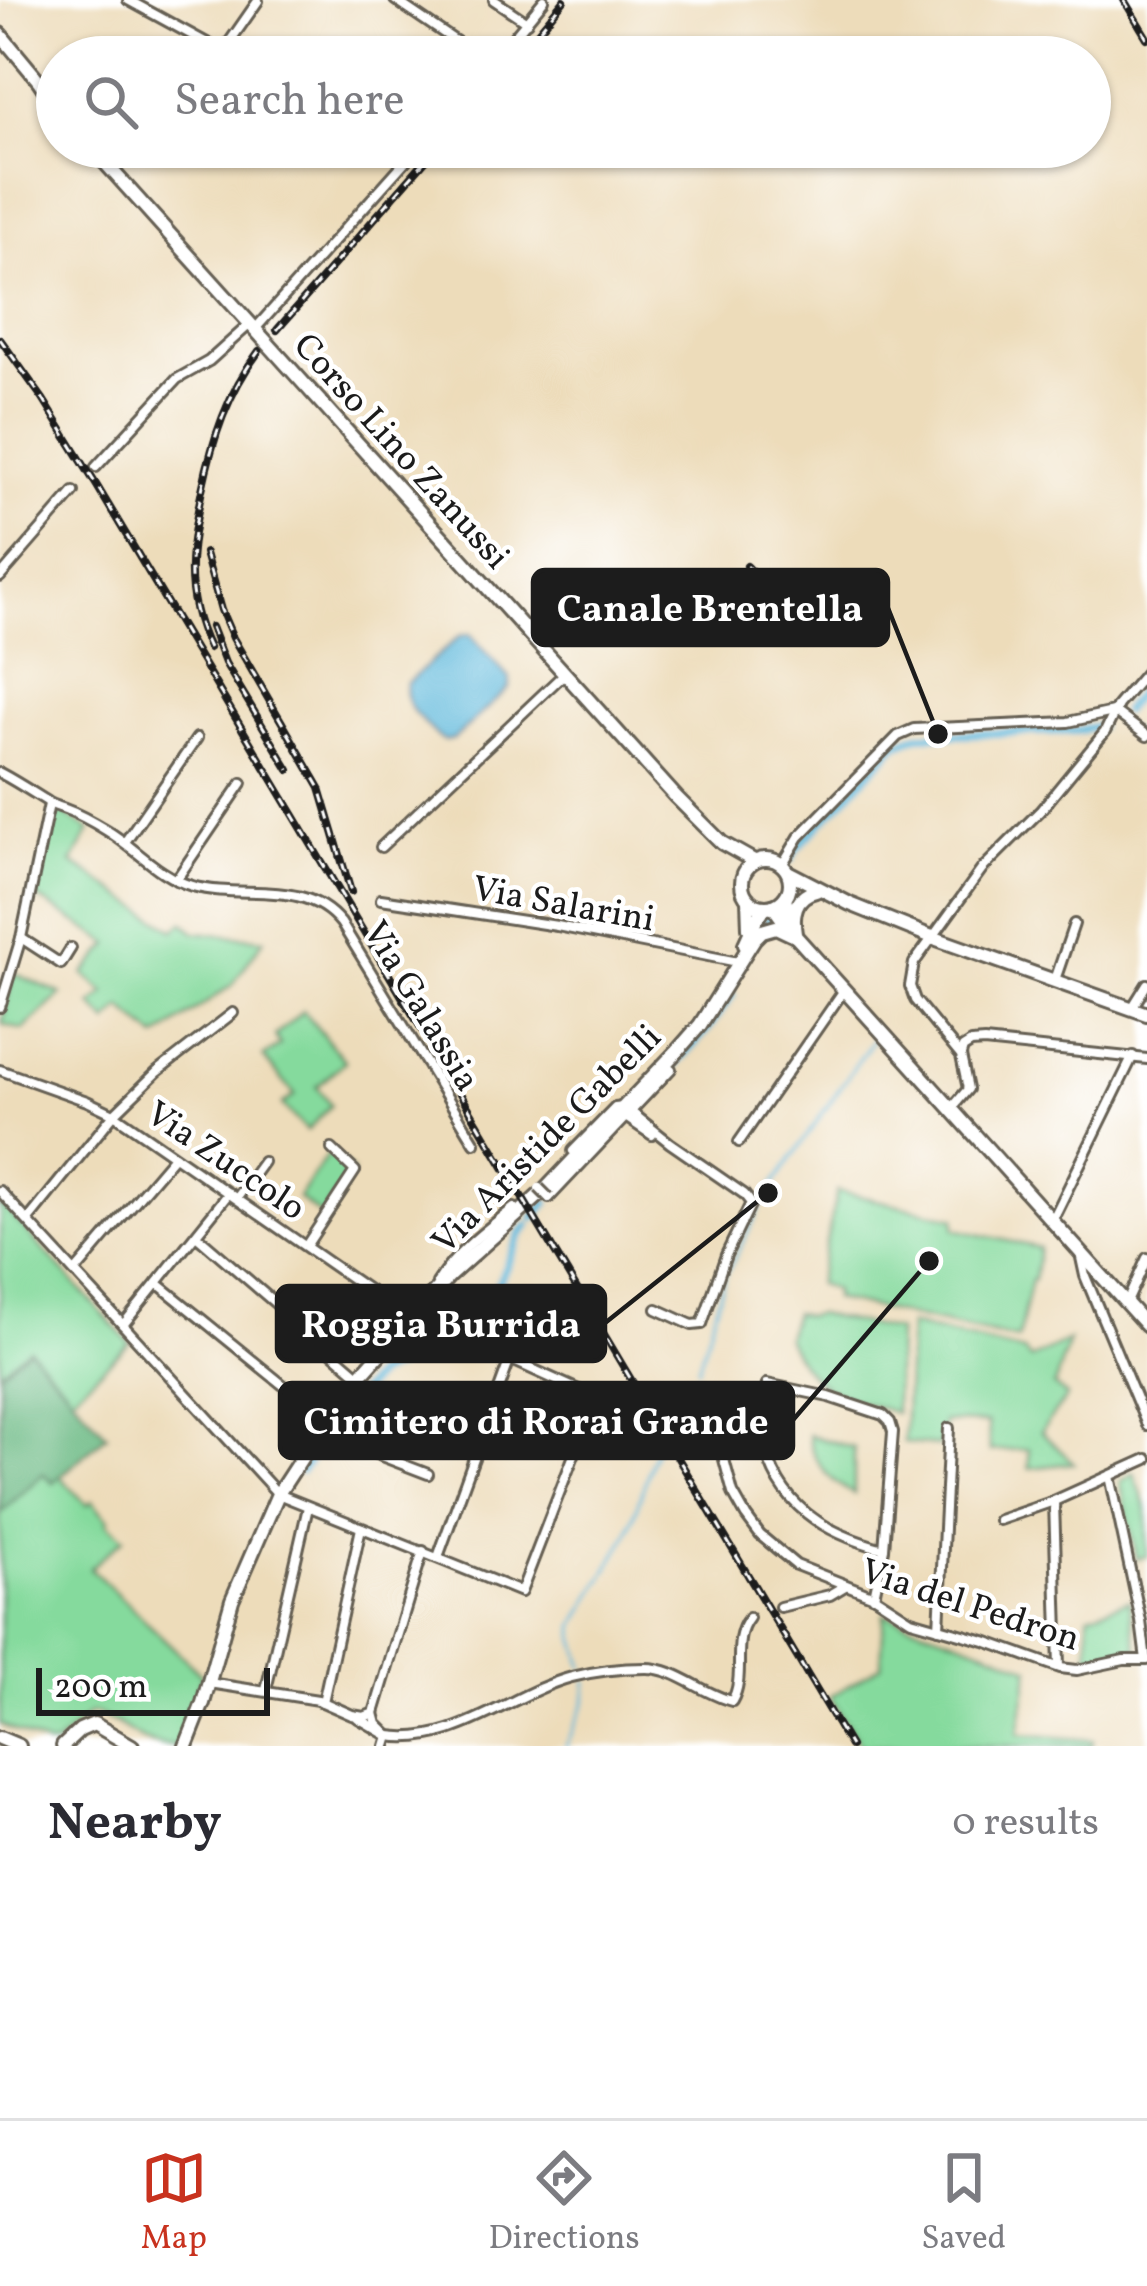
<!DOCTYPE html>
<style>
:root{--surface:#fff;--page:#f2f2f3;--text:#2b2b33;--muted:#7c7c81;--line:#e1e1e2;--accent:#c8321e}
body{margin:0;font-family:Vollkorn,serif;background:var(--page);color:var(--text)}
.scale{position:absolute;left:36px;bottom:30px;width:234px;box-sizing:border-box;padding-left:12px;border:6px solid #1c1c1c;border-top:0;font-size:33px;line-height:42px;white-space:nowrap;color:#1c1c1c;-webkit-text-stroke:9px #fff;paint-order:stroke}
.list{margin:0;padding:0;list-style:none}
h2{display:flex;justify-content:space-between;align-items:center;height:156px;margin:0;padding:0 48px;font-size:51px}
h2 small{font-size:39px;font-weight:400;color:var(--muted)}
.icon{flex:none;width:66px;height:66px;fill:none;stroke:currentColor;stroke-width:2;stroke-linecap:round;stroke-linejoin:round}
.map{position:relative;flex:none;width:1147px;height:1746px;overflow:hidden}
.search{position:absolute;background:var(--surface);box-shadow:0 3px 9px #0004;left:36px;right:36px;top:36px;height:132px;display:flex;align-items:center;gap:30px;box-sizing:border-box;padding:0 42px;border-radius:66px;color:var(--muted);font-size:45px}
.sheet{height:372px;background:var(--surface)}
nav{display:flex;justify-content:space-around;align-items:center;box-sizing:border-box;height:168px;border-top:3px solid var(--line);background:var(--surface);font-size:33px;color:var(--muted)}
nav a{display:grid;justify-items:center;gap:6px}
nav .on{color:var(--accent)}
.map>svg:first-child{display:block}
.green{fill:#85da9d;stroke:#507b5c;stroke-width:3}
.forest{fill:#6cba84;stroke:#446b50;stroke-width:3}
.water{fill:#5cb7da;stroke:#3c6a7b;stroke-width:3}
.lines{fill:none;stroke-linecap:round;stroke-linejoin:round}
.stream{stroke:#5cb7da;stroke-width:3}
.canal{stroke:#5cb7da;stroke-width:8}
.street-casing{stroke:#655f53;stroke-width:14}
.secondary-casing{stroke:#655f53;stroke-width:18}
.primary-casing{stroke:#655f53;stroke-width:18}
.street{stroke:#fff;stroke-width:8}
.secondary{stroke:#fff;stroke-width:12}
.primary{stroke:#fff;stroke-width:12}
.rail-casing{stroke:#1c1c1c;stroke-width:8}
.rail{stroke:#fff;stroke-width:3;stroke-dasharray:9;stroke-linecap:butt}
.street-bridge-casing{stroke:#655f53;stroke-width:14;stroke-linecap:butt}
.street-bridge{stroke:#fff;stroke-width:8}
.labels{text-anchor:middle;stroke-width:9;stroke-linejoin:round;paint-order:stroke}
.street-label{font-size:36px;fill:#1c1c1c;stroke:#fff}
.leader{fill:none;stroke:#1c1c1c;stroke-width:4.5}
.callout-dot{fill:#1c1c1c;stroke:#fff;stroke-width:4.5}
.callout{fill:#1c1c1c;stroke:#1c1c1c;stroke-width:4.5}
.callout-label{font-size:39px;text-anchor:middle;font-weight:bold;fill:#fff}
</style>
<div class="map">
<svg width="1147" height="1746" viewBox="0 0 1147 1746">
<rect width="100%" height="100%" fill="#fff"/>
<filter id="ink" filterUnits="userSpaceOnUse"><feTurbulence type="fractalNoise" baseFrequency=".00833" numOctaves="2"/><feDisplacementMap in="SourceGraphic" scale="24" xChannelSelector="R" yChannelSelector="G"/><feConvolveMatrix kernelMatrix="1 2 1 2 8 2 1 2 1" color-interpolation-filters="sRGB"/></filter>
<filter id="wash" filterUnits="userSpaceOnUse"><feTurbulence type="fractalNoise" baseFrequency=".004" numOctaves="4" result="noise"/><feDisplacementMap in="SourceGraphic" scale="48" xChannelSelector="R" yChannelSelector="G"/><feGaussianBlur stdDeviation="2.7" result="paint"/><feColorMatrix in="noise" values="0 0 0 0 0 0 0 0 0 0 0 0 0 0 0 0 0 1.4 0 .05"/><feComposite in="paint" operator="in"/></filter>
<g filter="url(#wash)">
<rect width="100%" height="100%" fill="#eddcba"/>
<!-- green -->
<g class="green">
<path d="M60 812 90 830 72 863C107 884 139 909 175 930L183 922 195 932 264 939 232 985 157 1038 122 1008 108 1022 92 1005 105 993 84 974 110 944 35 896 53 816Z"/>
<polygon points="13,973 62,994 23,1030 2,1024"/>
<polygon points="303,1011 345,1061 317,1087 331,1105 307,1131 282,1105 295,1095 263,1057 280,1045 275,1036"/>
<polygon points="330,1151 352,1172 322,1216 298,1198"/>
<polygon points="837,1191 955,1218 955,1229 1039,1248 1034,1280 1031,1280 1018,1340 834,1299 834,1291 817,1284"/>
<polygon points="0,1203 130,1343 72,1396 29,1348 0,1372"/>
<path d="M794 1313 805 1316 817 1314 897 1331 895 1413C843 1395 812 1394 786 1337Z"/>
<polygon points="909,1325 1024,1352 1030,1359 1069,1341 1054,1386 1067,1396 1041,1432 1074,1463 1029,1468 1029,1449 990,1451 988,1423 944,1422 939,1446 904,1443"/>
<path d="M809 1435 854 1448V1494C832 1484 810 1460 809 1435Z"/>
<polygon points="1134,1473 1147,1509 1147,1556 1137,1559 1120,1482"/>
<path d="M43 1474 53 1482 60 1476 87 1505 92 1501 109 1520 107 1523 124 1538 90 1568 202 1675 180 1746C133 1746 133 1728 95 1713L89 1714 55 1746H47L0 1724V1513Z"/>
<polygon points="1129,1600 1138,1650 1089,1658 1089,1614"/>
<path d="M884 1614C933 1632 983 1646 1030 1668L1019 1734 1093 1740 1092 1746H861L830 1697 881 1665Z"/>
</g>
<!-- forest -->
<polygon class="forest" points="29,1348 107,1435 53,1483 43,1474 0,1513 0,1372"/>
<!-- water -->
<path class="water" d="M470 634 510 679 509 688 454 739 446 741 439 738C425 723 401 706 406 684L460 636Z"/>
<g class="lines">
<!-- stream -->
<g class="stream">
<polyline points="1120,722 1135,733"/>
<polyline points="1146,741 1147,742"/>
<polyline points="698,1368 725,1276 768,1193 876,1035"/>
<polyline points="584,1668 575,1637 575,1626 628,1534 656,1448"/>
<polyline points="566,1746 585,1703 587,1681"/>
</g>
<!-- canal -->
<g class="canal">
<polyline points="1124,711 1147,681"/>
<polyline points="791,859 796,849 897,744 918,735 1077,731 1099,726"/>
<polyline points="767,920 769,915"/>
<polyline points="674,1066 707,1030 732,995"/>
<polyline points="534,1218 547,1203"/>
<polyline points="466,1333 492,1297 521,1234 528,1226"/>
<polyline points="301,1471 345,1409 376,1376 453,1340"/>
</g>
</g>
</g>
<g filter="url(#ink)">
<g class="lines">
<defs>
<g id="street">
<polyline points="128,0 216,48 226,47 258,1"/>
<polyline points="395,0 479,57"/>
<polyline points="494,0 527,22"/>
<polyline points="497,57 544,0"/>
<polyline points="256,328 418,147"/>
<polyline points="96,467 177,379 209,361 250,324"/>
<polyline points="0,577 74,492"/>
<polyline points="1114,711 1147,736"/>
<path d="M0 773C17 782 32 792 48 802 52 805 60 807 65 809 79 814 93 822 106 830 135 847 159 877 192 886 243 900 304 877 341 923L475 1143"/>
<polyline points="125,842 197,738"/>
<polyline points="381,847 564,674"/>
<polyline points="782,865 799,837 898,736 914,729 1068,722 1113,712"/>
<polyline points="176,880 242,783"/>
<polyline points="381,899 557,926 738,962"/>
<polyline points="21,938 61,964 71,948"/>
<polyline points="1055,980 1074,924"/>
<polyline points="0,1007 21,938 49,804"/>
<polyline points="1132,1008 1147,984"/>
<polyline points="961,1055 963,1048 971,1043 984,1042 1147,1059"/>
<polyline points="0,1070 87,1101 114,1114 410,1319"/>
<polyline points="952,1108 968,1089 961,1056 915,1000 910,986 914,963 982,869 1041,810 1105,732 1118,705 1147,671"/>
<polyline points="630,1111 670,1143 744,1194 751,1203 726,1255 702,1324 692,1325 657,1309"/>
<polyline points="624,1116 652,1135"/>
<polyline points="739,1142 844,990"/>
<polyline points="573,1151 615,1108 624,1107"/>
<polyline points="0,1191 278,1494 521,1592 596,1398"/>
<polyline points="237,1198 263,1162"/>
<polyline points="549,1198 671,1069 665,1064"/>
<polyline points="28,1220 114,1114 157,1072 233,1013"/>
<polyline points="1052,1221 1133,1056"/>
<polyline points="196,1235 360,1376"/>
<polyline points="306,1246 355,1171 332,1149"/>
<polyline points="1080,1253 1085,1276 1147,1425"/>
<polyline points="75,1272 174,1156"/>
<polyline points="157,1283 325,1419"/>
<path d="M437 1283C456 1252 486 1230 514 1208"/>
<polyline points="1127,1302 1147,1258"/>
<path d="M417 1312 459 1336 596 1398C617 1412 626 1435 646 1449L661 1444"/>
<polyline points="123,1325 229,1193"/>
<polyline points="321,1431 332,1437 428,1474"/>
<polyline points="670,1439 698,1420 704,1419 715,1426 733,1493 746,1516 760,1535 796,1565 874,1596 911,1620 985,1641 1060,1668 1077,1670 1124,1660 1147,1660"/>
<polyline points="1110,1476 1141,1621 1146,1660"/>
<polyline points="1054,1501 1059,1667"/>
<polyline points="999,1520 1054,1501 1147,1459"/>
<polyline points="438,1557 510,1359"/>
<path d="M874 1596 884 1549 893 1432 890 1422 883 1415 829 1397 767 1384C765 1402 761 1422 764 1441 776 1505 826 1534 884 1549"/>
<polyline points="780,1607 830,1595 845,1586"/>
<polyline points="939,1628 949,1428"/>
<polyline points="209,1683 318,1700 352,1715 364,1717 374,1713"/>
<polyline points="266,1690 308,1507"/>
<polyline points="323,1702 361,1528"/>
<polyline points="374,1713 423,1551"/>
<polyline points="358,1718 389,1736 377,1724 374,1713"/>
<path d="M386 1746 389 1736C455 1746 512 1693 572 1677 595 1671 622 1668 646 1668 677 1668 702 1694 732 1701 747 1675 730 1641 749 1618"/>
</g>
<g id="secondary">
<polyline points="785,898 790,924"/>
<polyline points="748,899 749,928"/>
<polyline points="773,906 790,930 1147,1326"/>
<path d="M795 934C792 915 794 896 816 891"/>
<polyline points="745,944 755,922 765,907"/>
<polyline points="0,1738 19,1746"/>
<polyline points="63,1746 80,1730 94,1724 132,1746"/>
<polyline points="186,1746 203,1703 232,1600 278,1494 326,1420 360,1376 449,1276 546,1189 678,1050 700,1025 754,939 762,931 776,927 795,936"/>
</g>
<g id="primary">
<polyline points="0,34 39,81 57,108"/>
<polyline points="91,147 676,797 722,843 754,861"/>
<circle cx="766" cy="883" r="24"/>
<polyline points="788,872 850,904 937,939 1147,1014"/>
</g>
</defs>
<!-- street casing -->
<use href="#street" class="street-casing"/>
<!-- secondary casing -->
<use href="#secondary" class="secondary-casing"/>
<!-- primary casing -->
<use href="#primary" class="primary-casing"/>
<!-- street -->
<use href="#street" class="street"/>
<!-- secondary -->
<use href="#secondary" class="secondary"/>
<!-- primary -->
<use href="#primary" class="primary"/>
<defs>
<g id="rail">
<polyline points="1124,0 1147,38"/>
<polyline points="517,57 564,0"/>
<polyline points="458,158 461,147"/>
<polyline points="277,330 437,147"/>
<polyline points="0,339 43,399 97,486 850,1746"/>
<polyline points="205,553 221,610 233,638 320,788 351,892"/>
<polyline points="747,566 771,592"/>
<polyline points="211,627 225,663 289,770"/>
<path d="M209 648C182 591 190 549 202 490 213 438 227 394 259 351"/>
</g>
</defs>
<!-- rail casing -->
<use href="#rail" class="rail-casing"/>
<!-- rail -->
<use href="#rail" class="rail"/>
<defs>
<polyline id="street-bridge" points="539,1188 549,1198"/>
</defs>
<!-- street-bridge casing -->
<use href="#street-bridge" class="street-bridge-casing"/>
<!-- street-bridge -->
<use href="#street-bridge" class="street-bridge"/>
</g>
</g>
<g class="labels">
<!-- street labels -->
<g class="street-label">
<text transform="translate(403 450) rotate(48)" y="13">Corso Lino Zanussi</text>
<text transform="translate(564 902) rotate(10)" y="13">Via Salarini</text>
<text transform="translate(423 1005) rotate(59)" y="13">Via Galassia</text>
<text transform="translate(545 1138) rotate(-45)" y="13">Via Aristide Gabelli</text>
<text transform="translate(227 1159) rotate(34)" y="13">Via Zuccolo</text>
<text transform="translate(971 1603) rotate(18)" y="13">Via del Pedron</text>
</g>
</g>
<!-- callouts -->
<path class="leader" d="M938 734L888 608M768 1193L605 1323M929 1261L793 1420"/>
<g class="callout-dot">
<circle cx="938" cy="734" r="12"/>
<circle cx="768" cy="1193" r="12"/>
<circle cx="929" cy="1261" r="12"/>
</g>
<g class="callout">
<rect x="533" y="570" width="355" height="75" rx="12"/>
<rect x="277" y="1286" width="328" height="75" rx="12"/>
<rect x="280" y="1383" width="513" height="75" rx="12"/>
</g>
<g class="callout-label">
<text x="710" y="621">Canale Brentella</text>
<text x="441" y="1337">Roggia Burrida</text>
<text x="536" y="1434">Cimitero di Rorai Grande</text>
</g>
</svg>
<div class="scale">200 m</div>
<div class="search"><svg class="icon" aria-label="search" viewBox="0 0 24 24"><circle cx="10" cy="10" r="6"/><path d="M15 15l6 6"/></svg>Search here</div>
</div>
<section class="sheet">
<h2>Nearby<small>0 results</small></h2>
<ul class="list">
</ul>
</section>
<nav>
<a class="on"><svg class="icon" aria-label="map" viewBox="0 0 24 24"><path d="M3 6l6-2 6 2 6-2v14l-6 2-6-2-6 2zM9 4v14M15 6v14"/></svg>Map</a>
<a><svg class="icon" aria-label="directions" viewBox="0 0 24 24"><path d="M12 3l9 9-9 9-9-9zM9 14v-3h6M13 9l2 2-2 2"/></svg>Directions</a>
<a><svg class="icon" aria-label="saved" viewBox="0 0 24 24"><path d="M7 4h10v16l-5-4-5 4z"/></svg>Saved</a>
</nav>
